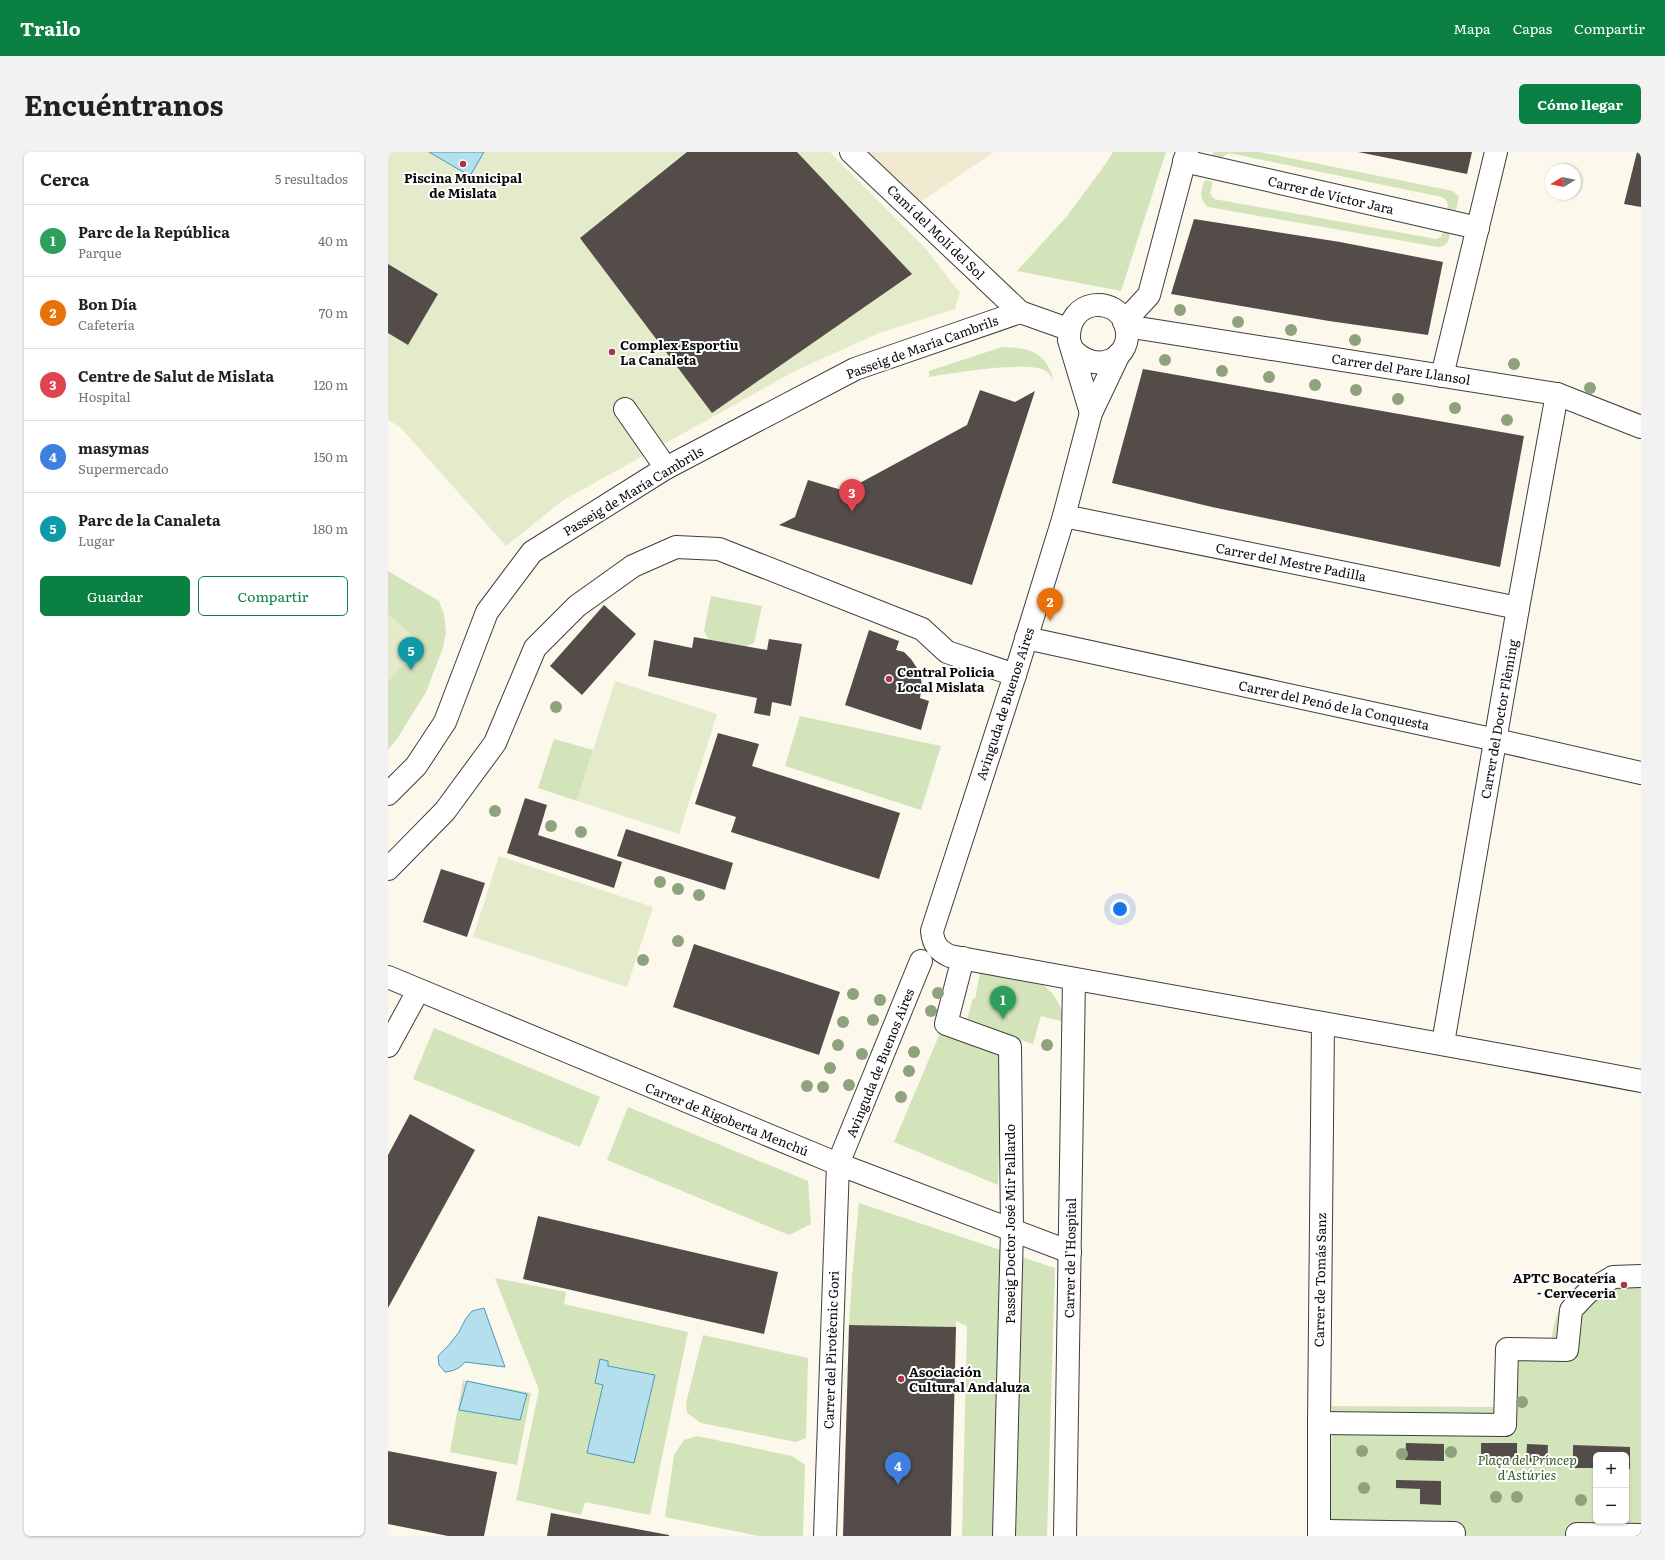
<!DOCTYPE html>
<html lang="es">
<meta charset="utf-8">
<style>
:root{--surface:#fff;--page:#f2f2f2;--text:#202124;--muted:#757577;--line:#e0e0e0;--accent:#0b8043}
body{margin:0;font-family:Literata,serif;background:var(--page);color:var(--text)}
.controls{position:absolute;right:12px;bottom:12px;display:grid;overflow:hidden;border-radius:6px;box-shadow:0 1px 3px #0004}
.controls button{width:36px;height:36px;display:grid;place-items:center;padding:0;border:0;border-bottom:1px solid var(--line);background:var(--surface);color:var(--text);font:20px sans-serif}
.compass{position:absolute;left:1157px;top:12px;width:36px;height:36px;border-radius:50%;background:var(--surface);box-shadow:0 1px 3px #0004;rotate:260deg}
.you{position:absolute;left:732px;top:757px;width:14px;height:14px;margin:-10px;border:3px solid #fff;border-radius:50%;background:#1a73e8;box-shadow:0 0 0 6px #1a73e833}
.badge{display:grid;place-items:center;width:26px;height:26px;border-radius:50%;background:var(--accent);color:#fff;font-size:13px;font-weight:700}
.pin{position:absolute;translate:-50% -33px;filter:drop-shadow(0 1px 2px #0008)}
.pin::after{content:'';position:absolute;top:21px;width:14px;height:12px;background:inherit;clip-path:polygon(0 0,100% 0,50% 100%)}
.list{margin:0;padding:0;list-style:none}
h2{display:flex;justify-content:space-between;align-items:center;height:52px;margin:0;padding:0 16px;font-size:17px}
h2 small{font-size:13px;font-weight:400;color:var(--muted)}
.list li{display:grid;grid-template-columns:26px 1fr auto;gap:12px;align-items:center;box-sizing:border-box;height:72px;padding:0 16px;border-top:1px solid var(--line)}
.list b{display:block;font-size:15px;white-space:nowrap}
.list p{margin:0;font-size:13px;white-space:nowrap;color:var(--muted)}
.list em{font-size:13px;font-style:normal;color:var(--muted)}
.actions{display:flex;gap:8px;padding:12px 16px}
.actions a{flex:1;padding:9px 0;border:1px solid var(--accent);border-radius:6px;text-align:center;font-size:14px;color:var(--accent)}
.actions .main{background:var(--accent);color:#fff}
.map{position:relative;flex:none;width:1253px;height:1384px;overflow:hidden;border-radius:6px}
header{display:flex;align-items:center;gap:24px;box-sizing:border-box;height:56px;padding:0 20px;background:var(--accent);color:#fff}
header strong{font-size:19px}
nav{display:flex;gap:22px;margin-inline-start:auto;font-size:14px}
.intro{display:flex;align-items:center;justify-content:space-between;box-sizing:border-box;height:96px;padding:0 24px}
h1{margin:0;font-size:28px}
.button{padding:10px 18px;border-radius:6px;background:var(--accent);color:#fff;font-size:14px;font-weight:700}
main{display:flex;gap:24px;padding:0 24px}
aside{flex:1;background:var(--surface);border-radius:6px;box-shadow:0 1px 3px #0004}
.map>svg:first-child{display:block}
.farmland{fill:#f0e9cf}
.green{fill:#d3e3ba;fill-rule:evenodd}
.pitch{fill:#e3ebca}
.water{fill:#b6dfee;stroke:#469abd}
.building{fill:#534c49}
.lines{fill:none;stroke-linecap:round;stroke-linejoin:round}
.minor-casing{stroke:#3e3e3e;stroke-width:24}
.minor{stroke:#fff;stroke-width:22}
.tree{fill:#8fa27e}
.poi-dot{fill:#ab3446;stroke:#fff;stroke-width:1.5}
.labels{text-anchor:middle;stroke-width:4;stroke-linejoin:round;paint-order:stroke}
.poi-label{font-size:13px;font-weight:bold;fill:#0b0b0b;stroke:#fff;text-anchor:start}
.street-label{font-size:13px;fill:#0b0b0b;stroke:#fff}
.park-label{font-size:13px;font-style:italic;fill:#355b24;stroke:#fff}
</style>
<header>
<strong>Trailo</strong>
<nav><a>Mapa</a><a>Capas</a><a>Compartir</a></nav>
</header>
<div class="intro"><h1>Encuéntranos</h1><a class="button">Cómo llegar</a></div>
<main>
<aside>
<h2>Cerca<small>5 resultados</small></h2>
<ul class="list">
<li><span class="badge" style="background:#2e9e5b">1</span><div><b>Parc de la República</b><p>Parque</p></div><em>40 m</em></li>
<li><span class="badge" style="background:#e8710a">2</span><div><b>Bon Día</b><p>Cafetería</p></div><em>70 m</em></li>
<li><span class="badge" style="background:#e0444e">3</span><div><b>Centre de Salut de Mislata</b><p>Hospital</p></div><em>120 m</em></li>
<li><span class="badge" style="background:#3f7fe0">4</span><div><b>masymas</b><p>Supermercado</p></div><em>150 m</em></li>
<li><span class="badge" style="background:#0f9aa8">5</span><div><b>Parc de la Canaleta</b><p>Lugar</p></div><em>180 m</em></li>
</ul>
<div class="actions"><a class="main">Guardar</a><a>Compartir</a></div>
</aside>
<div class="map">
<svg width="1253" height="1384" viewBox="0 0 1253 1384">
<rect width="100%" height="100%" fill="#fdf8ec"/>
<!-- farmland -->
<polygon class="farmland" points="475,0 606,0 531,51"/>
<!-- green -->
<g class="green">
<polygon points="725,0 778,0 733,139 629,119 679,64 719,10"/>
<path d="M825 0H872L1065 39 1071 45 1067 62 1059 60C1060 53 1061 49 1054 45L841 1 821 13Z"/>
<path d="M817 28 825 30 822 41 826 47 1048 87 1053 85 1056 74 1063 75C1061 85 1062 94 1050 95L820 55C810 46 813 39 817 28Z"/>
<path d="M614 195C643 196 658 200 666 229 664 226 661 221 658 219 643 208 562 221 541 225V219Z"/>
<polygon points="0,419 51,449 56,462 58,480 55,496 38,540 9,587 0,598"/>
<polygon points="323,444 374,454 366,491 358,494 321,488 316,479"/>
<polygon points="412,564 553,594 533,658 397,614"/>
<polygon points="166,587 205,598 189,649 150,636"/>
<path d="M592 821 655 833C669 843 673 855 677 870L653 864 645 892 578 871 585 846 587 847Z"/>
<polygon points="555,874 614,899 610,1033 506,990"/>
<polygon points="46,876 212,945 192,995 25,927"/>
<polygon points="240,955 420,1029 423,1072 401,1083 219,1008"/>
<polygon points="471,1051 667,1116 659,1384 574,1384 579,1174 568,1169 568,1175 461,1173 464,1125"/>
<path d="M1253 1117V1384H942L944 1254 1108 1255 1112 1190H1163C1167 1156 1182 1127 1219 1119 1229 1116 1242 1117 1253 1117ZM1208 1303H1238V1369H1208Z"/>
<polygon points="107,1126 178,1140 176,1152 300,1180 262,1363 197,1350 193,1363 128,1348 151,1238"/>
<polygon points="315,1183 420,1206 418,1286 408,1290 313,1271 299,1261 298,1251"/>
<polygon points="75,1228 143,1241 129,1313 62,1300"/>
<polygon points="309,1284 404,1304 417,1313 415,1384 371,1384 277,1365 286,1303 296,1288"/>
</g>
<!-- pitch -->
<g class="pitch">
<polygon points="0,0 442,0 537,96 572,141 567,157 491,181 407,219 174,349 118,394 12,275 0,268"/>
<polygon points="0,462 34,492 0,530"/>
<polygon points="227,529 329,562 291,682 189,649"/>
<polygon points="111,704 265,755 239,835 85,785"/>
</g>
<!-- water -->
<g class="water">
<polygon points="41,0 96,0 82,24"/>
<path d="M96 1156 117 1215 77 1210C71 1217 66 1219 57 1220L51 1213 50 1204 61 1193 71 1180 77 1168 84 1159Z"/>
<polygon points="212,1207 220,1209 220,1214 267,1223 246,1311 199,1301 215,1233 207,1231"/>
<polygon points="79,1229 139,1242 132,1268 71,1258"/>
</g>
<!-- building -->
<g class="building">
<polygon points="299,0 409,0 524,122 324,261 192,86"/>
<polygon points="970,0 1084,0 1079,22"/>
<polygon points="1249,0 1253,0 1253,55 1236,52"/>
<polygon points="806,67 952,90 1055,110 1040,183 941,169 783,142"/>
<polygon points="0,112 50,142 20,193 0,181"/>
<polygon points="755,217 1136,284 1112,415 824,355 724,331"/>
<polygon points="592,238 627,250 647,239 584,433 391,373 407,365 420,328 457,339 579,273"/>
<polygon points="216,453 248,482 194,543 162,514"/>
<polygon points="481,478 511,489 508,498 516,500 523,507 531,519 534,532 532,546 541,549 533,578 457,553"/>
<polygon points="306,485 379,498 381,487 414,492 403,554 384,550 382,564 366,561 369,546 260,524 266,488 304,496"/>
<polygon points="330,581 371,592 364,614 512,661 491,727 343,680 348,665 307,652"/>
<polygon points="137,646 159,653 150,683 234,710 226,736 119,701"/>
<polygon points="238,677 345,711 337,738 229,704"/>
<polygon points="53,717 97,731 79,785 35,770"/>
<polygon points="306,792 452,840 431,903 285,855"/>
<polygon points="22,962 87,998 0,1156 0,1003"/>
<polygon points="150,1064 390,1120 376,1182 135,1127"/>
<polygon points="461,1173 568,1175 563,1384 455,1384"/>
<polygon points="1018,1291 1056,1292 1056,1309 1017,1308"/>
<rect x="1093" y="1291" width="36" height="19"/>
<polygon points="1139,1292 1160,1293 1159,1311 1138,1310"/>
<polygon points="1185,1293 1242,1295 1242,1317 1238,1317 1238,1303 1208,1303 1208,1316 1185,1316"/>
<polygon points="0,1299 109,1320 96,1384 60,1384 0,1372"/>
<polygon points="1008,1328 1053,1329 1053,1353 1032,1352 1032,1337 1008,1336"/>
<polygon points="163,1361 281,1383 281,1384 159,1384"/>
</g>
<g class="lines">
<defs>
<g id="minor">
<polyline points="463,0 632,160 680,177"/>
<polyline points="796,9 1090,76"/>
<polyline points="736,170 761,143 799,0"/>
<polyline points="738,174 1169,242 1253,275"/>
<path d="M685 198C709 224 746 206 738 174 730 143 679 145 681 188L703 261"/>
<path d="M731 202 703 261 676 364 627 523 544 779C545 792 550 799 562 804 792 847 1023 885 1253 929"/>
<polyline points="1054,224 1108,0"/>
<polyline points="237,257 278,316"/>
<polyline points="676,364 1130,456"/>
<polyline points="638,486 1108,588 1253,621"/>
<polyline points="0,642 28,614 57,570 99,460 144,400 278,316 467,217 632,160"/>
<polyline points="0,717 57,659 107,591 147,496 189,454 245,414 288,395 331,397 534,477 559,500 627,523"/>
<polyline points="575,806 558,872 622,895 624,1078 616,1384"/>
<polyline points="0,825 450,1012 682,1100"/>
<polyline points="1055,891 1130,456 1169,242"/>
<polyline points="0,894 30,839"/>
<polyline points="931,1271 1117,1273 1119,1197 1179,1198 1183,1158 1200,1140 1225,1125 1253,1124"/>
<polyline points="1189,1382 1253,1383"/>
<polyline points="437,1384 450,1012 533,809"/>
<polyline points="677,1384 686,827"/>
<polyline points="931,1384 931,1271 935,872"/>
<polyline points="935,1384 938,1379 1066,1381"/>
</g>
</defs>
<!-- minor casing -->
<use href="#minor" class="minor-casing"/>
<!-- minor -->
<use href="#minor" class="minor"/>
</g>
<!-- trees -->
<g class="tree">
<circle cx="792" cy="158" r="6"/>
<circle cx="850" cy="170" r="6"/>
<circle cx="903" cy="178" r="6"/>
<circle cx="967" cy="188" r="6"/>
<circle cx="777" cy="208" r="6"/>
<circle cx="1126" cy="212" r="6"/>
<circle cx="834" cy="219" r="6"/>
<circle cx="881" cy="225" r="6"/>
<circle cx="927" cy="233" r="6"/>
<circle cx="1202" cy="236" r="6"/>
<circle cx="968" cy="238" r="6"/>
<circle cx="1010" cy="247" r="6"/>
<circle cx="1067" cy="256" r="6"/>
<circle cx="1119" cy="268" r="6"/>
<circle cx="168" cy="555" r="6"/>
<circle cx="107" cy="659" r="6"/>
<circle cx="163" cy="674" r="6"/>
<circle cx="193" cy="680" r="6"/>
<circle cx="272" cy="730" r="6"/>
<circle cx="290" cy="737" r="6"/>
<circle cx="311" cy="743" r="6"/>
<circle cx="290" cy="789" r="6"/>
<circle cx="255" cy="808" r="6"/>
<circle cx="550" cy="841" r="6"/>
<circle cx="465" cy="842" r="6"/>
<circle cx="492" cy="848" r="6"/>
<circle cx="543" cy="859" r="6"/>
<circle cx="485" cy="868" r="6"/>
<circle cx="455" cy="870" r="6"/>
<circle cx="450" cy="893" r="6"/>
<circle cx="659" cy="893" r="6"/>
<circle cx="526" cy="900" r="6"/>
<circle cx="474" cy="902" r="6"/>
<circle cx="442" cy="916" r="6"/>
<circle cx="521" cy="919" r="6"/>
<circle cx="461" cy="933" r="6"/>
<circle cx="419" cy="934" r="6"/>
<circle cx="435" cy="935" r="6"/>
<circle cx="513" cy="945" r="6"/>
<circle cx="1134" cy="1250" r="6"/>
<circle cx="974" cy="1299" r="6"/>
<circle cx="1063" cy="1300" r="6"/>
<circle cx="1014" cy="1302" r="6"/>
<circle cx="976" cy="1336" r="6"/>
<circle cx="1108" cy="1345" r="6"/>
<circle cx="1129" cy="1345" r="6"/>
<circle cx="1193" cy="1348" r="6"/>
</g>
<!-- markers -->
<g class="poi-dot">
<circle cx="75" cy="12" r="4"/>
<circle cx="224" cy="200" r="4"/>
<circle cx="501" cy="527" r="4"/>
<circle cx="1236" cy="1133" r="4"/>
<circle cx="513" cy="1227" r="4"/>
</g>
<g class="labels">
<!-- poi labels -->
<g class="poi-label">
<text x="75" y="31" text-anchor="middle">Piscina Municipal<tspan x="75" dy="15">de Mislata</tspan></text>
<text x="232" y="198">Complex Esportiu<tspan x="232" dy="15">La Canaleta</tspan></text>
<text x="509" y="525">Central Policia<tspan x="509" dy="15">Local Mislata</tspan></text>
<text x="1228" y="1131" text-anchor="end">APTC Bocatería<tspan x="1228" dy="15">- Cerveceria</tspan></text>
<text x="521" y="1225">Asociación<tspan x="521" dy="15">Cultural Andaluza</tspan></text>
</g>
<!-- street labels -->
<g class="street-label">
<text transform="translate(943 43) rotate(13)" y="5">Carrer de Víctor Jara</text>
<text transform="translate(548 80) rotate(44)" y="5">Camí del Molí del Sol</text>
<text transform="translate(534 195) rotate(-20)" y="5">Passeig de María Cambrils</text>
<text transform="translate(1013 217) rotate(9)" y="5">Carrer del Pare Llansol</text>
<text transform="translate(245 339) rotate(-31)" y="5">Passeig de María Cambrils</text>
<text transform="translate(903 410) rotate(11)" y="5">Carrer del Mestre Padilla</text>
<text transform="translate(617 552) rotate(-72)" y="5">Avinguda de Buenos Aires</text>
<text transform="translate(946 553) rotate(12)" y="5">Carrer del Penó de la Conquesta</text>
<text transform="translate(1111 567) rotate(-80)" y="5">Carrer del Doctor Flèming</text>
<text transform="translate(492 911) rotate(-68)" y="5">Avinguda de Buenos Aires</text>
<text transform="translate(339 967) rotate(22)" y="5">Carrer de Rigoberta Menchú</text>
<text transform="translate(622 1072) rotate(-90)" y="5">Passeig Doctor José Mir Pallardo</text>
<text transform="translate(682 1106) rotate(-89)" y="5">Carrer de l'Hospital</text>
<text transform="translate(932 1128) rotate(-89)" y="5">Carrer de Tomás Sanz</text>
<text transform="translate(443 1198) rotate(-88)" y="5">Carrer del Pirotècnic Gori</text>
</g>
<!-- park labels -->
<g class="park-label">
<text x="1139" y="1313">Plaça del Príncep<tspan x="1139" dy="15">d'Astúries</tspan></text>
</g>
</g>
</svg>
<div class="controls">
<button>+</button>
<button>−</button>
</div>
<svg class="compass" viewBox="-18 -18 36 36"><path d="M0-13l5 13h-10z" fill="#e53935"/><path d="M0 13l5-13h-10z" fill="#757577"/></svg>
<div class="you"></div>
<div class="pin badge" style="left:615px;top:867px;background:#2e9e5b">1</div>
<div class="pin badge" style="left:662px;top:469px;background:#e8710a">2</div>
<div class="pin badge" style="left:464px;top:360px;background:#e0444e">3</div>
<div class="pin badge" style="left:510px;top:1333px;background:#3f7fe0">4</div>
<div class="pin badge" style="left:23px;top:518px;background:#0f9aa8">5</div>
</div>
</main>
